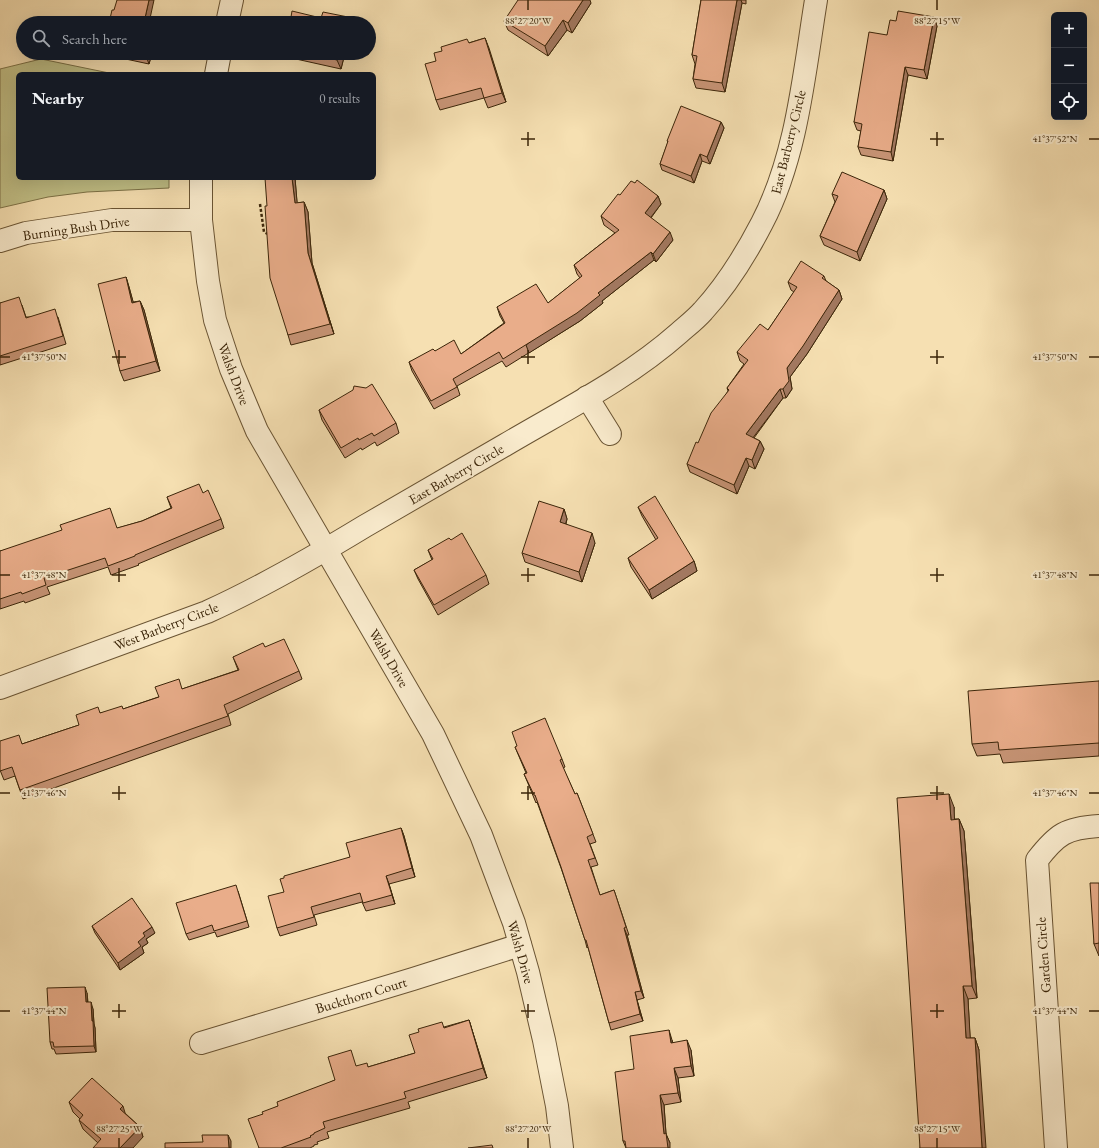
<!DOCTYPE html>
<meta charset="utf-8">
<style>
:root{--surface:#171b24;--page:#242831;--text:#f1f3f6;--muted:#9ea1a6;--line:#363941}
body{margin:0;font-family:"EB Garamond",serif;background:var(--page);color:var(--text)}
.controls{position:absolute;right:12px;top:12px;display:grid;overflow:hidden;border-radius:6px;box-shadow:0 4px 16px #0002}
.controls button{width:36px;height:36px;display:grid;place-items:center;padding:0;border:0;border-bottom:1px solid var(--line);background:var(--surface);color:var(--text);font:20px sans-serif}
.list{margin:0;padding:0;list-style:none}
h2{display:flex;justify-content:space-between;align-items:center;height:52px;margin:0;padding:0 16px;font-size:17px}
h2 small{font-size:13px;font-weight:400;color:var(--muted)}
.icon{flex:none;width:22px;height:22px;fill:none;stroke:currentColor;stroke-width:2;stroke-linecap:round;stroke-linejoin:round}
.map{position:relative;flex:none;width:1099px;height:1148px;overflow:hidden}
.search{position:absolute;background:var(--surface);box-shadow:0 4px 16px #0002;left:16px;top:16px;width:360px;height:44px;display:flex;align-items:center;gap:10px;box-sizing:border-box;padding:0 14px;border-radius:22px;color:var(--muted);font-size:15px}
.panel{position:absolute;background:var(--surface);box-shadow:0 4px 16px #0002;left:16px;top:72px;width:360px;height:108px;border-radius:6px}
.map>svg:first-child{display:block}
.green{fill:#c2c188;stroke:#7e7348}
.lines{fill:none;stroke-linecap:round;stroke-linejoin:round}
.street-casing{stroke:#6a5433;stroke-width:24}
.path{stroke:#3b2509;stroke-width:2.5;stroke-dasharray:3 2;stroke-linecap:butt}
.street{stroke:#f9ebcd;stroke-width:22}
.wall{fill:#c89577;stroke:#3b2509}
.shaded-wall{fill:#a37961;stroke:#3b2509}
.building{fill:#e9ad8a;stroke:#3b2509}
.ticks{fill:none;stroke:#3b2509;stroke-width:1.5}
.labels{text-anchor:middle;stroke-width:4;stroke-linejoin:round;paint-order:stroke}
.street-label{font-size:14px;fill:#3b2509;stroke:#f9ebcd}
.ticks-label{font-size:10px;text-anchor:middle;fill:#3b2509;stroke:#f9ebcd;stroke-width:4;stroke-linejoin:round;paint-order:stroke}
</style>
<div class="map">
<svg width="1099" height="1148" viewBox="0 0 1099 1148">
<rect width="100%" height="100%" fill="#f6e0b2"/>
<filter id="stains"><feTurbulence type="fractalNoise" baseFrequency=".005" numOctaves="4"/><feColorMatrix values="0 0 0 0 .2 0 0 0 0 .09 0 0 0 0 .02 0 0 0 .5 -.17"/></filter>
<radialGradient id="worn" r=".72"><stop offset=".6" stop-color="#630" stop-opacity="0"/><stop offset="1" stop-color="#630" stop-opacity=".3"/></radialGradient>
<!-- green -->
<polygon class="green" points="41,59 114,74 18,74 18,178 169,178 169,188 87,192 48,197 0,208 0,69"/>
<g class="lines">
<defs>
<g id="street">
<polyline points="227,23 232,0"/>
<polyline points="216,74 220,53"/>
<polyline points="201,178 201,220 208,281 215,320 231,369 257,431 433,734 481,835 514,923 528,972 544,1040 557,1106 562,1148"/>
<polyline points="0,241 26,233 112,220 201,220"/>
<polyline points="587,397 610,434"/>
<path d="M0 688 207 612C262 587 314 557 365 526 412 499 459 472 505 445 564 410 627 379 679 333 687 326 696 319 703 311 725 287 747 252 762 223 797 156 804 74 816 0"/>
<polyline points="201,1043 413,979 520,945"/>
<path d="M1056 1148 1037 860C1057 834 1066 828 1099 826"/>
</g>
</defs>
<!-- street casing -->
<use href="#street" class="street-casing"/>
<!-- path -->
<polyline class="path" points="260,204 264,232 268,234"/>
<!-- street -->
<use href="#street" class="street"/>
</g>
<!-- wall -->
<g class="wall">
<polygon points="701,0 746,0 746,4 742,3 725,92 696,88 693,79 695,64 692,55"/>
<polygon points="591,3 572,33 567,30 548,56 508,30 504,21"/>
<polygon points="934,17 937,26 927,79 908,75 893,161 861,155 858,147 861,131 857,130 854,122 887,35 896,21"/>
<polygon points="485,38 506,102 488,108 484,98 440,110 436,100 436,61 442,51"/>
<polygon points="106,53 152,53 149,64 107,55"/>
<polygon points="286,53 356,53 355,56 345,53 341,69 287,57"/>
<polygon points="361,53 369,53 368,55"/>
<polygon points="721,122 724,128 710,164 702,161 694,183 662,170 660,164 668,142 667,141"/>
<polygon points="295,178 297,203 304,202 308,212 312,263 334,334 291,345 288,335 267,206"/>
<polygon points="635,183 658,196 661,204 651,218 673,240 656,262 654,260 602,301 603,303 580,321 506,367 502,361 457,386 460,395 434,409 412,371 409,362 435,351 461,354 504,323 500,316 497,307 548,303 580,278 577,274 574,265 615,233 604,225 601,216 620,195"/>
<polygon points="884,190 887,199 860,261 824,245 820,236 835,202 832,194"/>
<polygon points="824,276 826,281 839,290 842,299 807,354 790,377 792,389 786,398 783,398 754,438 760,441 764,449 755,469 749,466 737,494 690,472 687,464 728,391 727,388 744,364 740,361 737,352 768,330 794,292 791,290 788,282"/>
<polygon points="126,277 129,287 133,302 140,301 144,310 160,371 124,381 120,371"/>
<polygon points="0,303 22,305 26,317 58,317 66,344 0,365"/>
<polygon points="319,410 396,423 399,433 377,446 375,442 362,450 361,448 345,458 322,420"/>
<polygon points="203,493 221,519 224,528 138,564 139,565 111,575 108,567 47,587 50,594 25,603 24,601 0,609 0,551 118,528 142,521 171,508 167,497"/>
<polygon points="638,507 694,561 697,571 652,599 631,567 628,558 656,540 642,516"/>
<polygon points="564,509 567,519 566,524 595,543 582,582 525,562 522,553"/>
<polygon points="451,540 486,575 489,584 438,615 418,579 414,570 432,560 428,550"/>
<polygon points="265,647 299,671 302,679 228,714 231,725 23,799 15,776 4,780 0,770 22,744 79,725 100,713 123,709 238,670 233,657"/>
<polygon points="1099,681 1099,756 1003,763 1000,754 977,756 972,744"/>
<polygon points="515,747 562,759 565,767 563,768 575,794 577,793 596,842 590,844 598,865 591,867 600,895 614,890 629,935 627,935 644,998 637,1000 643,1021 611,1030 609,1023 588,947 587,948 585,940 561,868 537,802 536,803 527,781 524,774 526,773"/>
<polygon points="954,807 954,819 959,819 964,831 976,983 977,998 968,999 970,1038 975,1038 979,1050 920,1148"/>
<polygon points="401,828 404,836 415,877 389,884 395,904 366,911 362,902 314,915 317,925 280,936 277,928 284,892 350,857"/>
<polygon points="1099,883 1099,956 1094,944"/>
<polygon points="238,891 249,927 217,937 215,932 189,940 186,934"/>
<polygon points="92,926 155,933 146,939 148,943 142,947 144,953 120,970 95,933"/>
<polygon points="87,993 88,1002 93,1009 94,1024 95,1028 96,1052 56,1054 54,1049 52,1049 50,1042"/>
<polygon points="469,1020 487,1078 408,1102 410,1108 327,1132 329,1138 317,1142 318,1144 314,1145 314,1146 310,1148 259,1148 263,1114 278,1106 335,1080 357,1066 368,1067 415,1053 444,1027"/>
<polygon points="672,1040 673,1043 691,1050 694,1076 678,1078 681,1102 664,1105 666,1134 670,1143 626,1148 623,1141 634,1069"/>
<polygon points="69,1102 125,1113 140,1127 143,1137 98,1143 83,1129 79,1120 80,1119 73,1112"/>
</g>
<!-- shaded-wall -->
<g class="shaded-wall">
<polygon points="149,0 154,0 149,23 147,23 145,18"/>
<polygon points="583,0 590,0 591,3 572,33 568,23"/>
<polygon points="737,0 741,0 742,3 725,92 722,83"/>
<polygon points="934,17 937,26 927,79 924,70"/>
<polygon points="563,20 567,30 548,56 545,46"/>
<polygon points="369,27 373,36 369,52"/>
<polygon points="485,38 489,48 506,102 502,93"/>
<polygon points="147,53 152,53 149,64 146,56"/>
<polygon points="339,53 345,53 341,69 337,60"/>
<polygon points="905,67 908,75 893,161 891,152"/>
<polygon points="721,122 724,128 710,164 707,157"/>
<polygon points="700,154 702,161 694,183 691,176"/>
<polygon points="292,178 295,178 298,213 295,203"/>
<polygon points="884,190 887,199 860,261 857,252"/>
<polygon points="658,196 661,204 648,221 645,213"/>
<polygon points="304,202 308,212 312,263 334,334 308,253"/>
<polygon points="670,232 673,240 656,262 653,254"/>
<polygon points="651,252 654,260 602,301 603,303 580,321 529,353 526,345 598,293"/>
<polygon points="126,277 129,287 136,312 132,303"/>
<polygon points="839,290 842,299 807,354 790,377 792,389 786,398 783,389 787,368"/>
<polygon points="140,301 144,310 160,371 156,361"/>
<polygon points="780,389 783,398 749,443 746,434"/>
<polygon points="760,441 764,449 755,469 752,460"/>
<polygon points="746,458 749,466 737,494 734,485"/>
<polygon points="564,509 567,519 563,532 560,522"/>
<polygon points="592,533 595,543 582,582 579,572"/>
<polygon points="694,561 697,571 652,599 649,590"/>
<polygon points="949,794 954,807 955,832 951,820"/>
<polygon points="959,819 964,831 977,998 972,986"/>
<polygon points="401,828 404,836 415,877 412,868"/>
<polygon points="386,876 389,884 395,904 392,895"/>
<polygon points="152,927 155,933 146,939 148,943 142,947 144,953 120,970 118,963 138,942 143,933"/>
<polygon points="624,928 627,935 644,998 641,991"/>
<polygon points="963,986 968,999 971,1051 966,1038"/>
<polygon points="85,987 87,993 88,1009 86,1002"/>
<polygon points="635,992 637,1000 643,1021 640,1014"/>
<polygon points="91,1002 93,1009 94,1024 95,1028 96,1052 94,1046"/>
<polygon points="469,1020 472,1030 487,1078 483,1068"/>
<polygon points="669,1030 672,1040 674,1052 671,1043"/>
<polygon points="975,1038 979,1050 986,1148 982,1148"/>
<polygon points="687,1040 691,1050 694,1076 691,1066"/>
<polygon points="674,1068 678,1078 681,1102 678,1093"/>
<polygon points="660,1095 664,1105 666,1134 670,1143 670,1148 668,1148 664,1134"/>
<polygon points="123,1106 126,1116 120,1109"/>
<polygon points="140,1127 143,1137 133,1148 120,1148"/>
<polygon points="228,1135 231,1141 231,1148 229,1148"/>
</g>
<!-- building -->
<g class="building">
<polygon points="117,0 149,0 145,18 147,18 147,22 153,23 109,23 112,10 114,10"/>
<polygon points="518,0 583,0 568,23 563,20 545,46 504,21"/>
<polygon points="701,0 737,0 722,83 693,79 697,56 692,55"/>
<polygon points="292,11 321,18 323,12 348,17 348,19 356,21 356,23 290,23"/>
<polygon points="898,11 934,17 924,70 905,67 891,152 858,147 862,124 854,122 869,32 887,35 890,20 896,21"/>
<polygon points="485,38 502,93 484,98 481,88 436,100 425,64 436,61 434,53 442,51 441,47 467,39 469,43"/>
<polygon points="132,53 147,53 146,56"/>
<polygon points="307,53 339,53 337,60"/>
<polygon points="681,106 721,122 707,157 700,154 691,176 660,164 668,141 667,141"/>
<polygon points="842,172 884,190 857,252 820,236 838,196 832,194"/>
<polygon points="265,178 292,178 295,203 304,202 308,253 330,324 288,335 270,278 266,221 265,206 267,206"/>
<polygon points="637,180 658,196 645,213 670,232 653,254 651,252 598,293 600,295 577,313 503,359 499,352 453,379 457,387 431,401 409,362 433,349 435,351 454,340 461,354 505,323 497,307 536,284 548,303 582,276 574,265 619,230 601,216 618,194 620,195 631,181 635,183"/>
<polygon points="801,261 824,276 822,278 839,290 803,346 787,368 789,381 783,389 780,389 746,434 760,441 752,460 746,458 734,485 687,464 696,442 698,443 711,413 729,390 727,388 748,360 737,352 760,324 768,330 797,287 788,282"/>
<polygon points="126,277 132,303 140,301 156,361 120,371 98,284"/>
<polygon points="19,297 26,318 55,309 63,336 0,356 0,303"/>
<polygon points="372,384 396,423 374,436 372,433 359,440 358,438 341,448 319,410 353,390 354,386 366,388"/>
<polygon points="199,484 203,493 208,490 221,519 135,555 135,556 108,566 105,558 44,578 46,585 22,594 21,592 0,599 0,551 62,530 60,525 110,508 117,528 142,521 172,508 167,497"/>
<polygon points="655,496 694,561 649,590 628,558 658,538 638,507"/>
<polygon points="539,501 564,509 560,522 592,533 579,572 522,553"/>
<polygon points="462,533 486,575 434,605 414,570 433,559 428,550 449,538 451,540"/>
<polygon points="284,639 299,671 224,705 228,716 20,790 12,767 0,771 0,741 19,735 22,744 79,725 76,715 98,707 100,713 122,706 123,709 159,697 155,687 179,679 182,689 239,670 233,657 263,643 265,647"/>
<polygon points="1099,681 1099,743 999,750 998,742 972,744 968,691"/>
<polygon points="545,718 562,759 560,760 575,794 577,793 593,834 587,837 595,858 588,860 600,895 614,890 626,927 624,928 641,991 635,992 640,1014 609,1023 586,940 585,940 561,867 535,795 534,795 524,774 527,773 515,747 517,746 512,732"/>
<polygon points="949,794 951,820 959,819 972,986 963,986 966,1038 975,1038 982,1148 920,1148 897,798"/>
<polygon points="401,828 412,868 386,876 392,895 363,903 360,893 311,907 314,917 277,928 268,896 284,892 280,879 284,878 284,876 350,857 346,843"/>
<polygon points="1090,883 1099,883 1099,943 1094,944"/>
<polygon points="236,885 247,921 214,931 212,925 186,934 176,903"/>
<polygon points="132,898 152,927 143,933 145,936 138,942 141,946 118,963 92,926"/>
<polygon points="85,987 86,1002 91,1002 92,1021 93,1021 94,1046 54,1047 53,1042 50,1042 47,988"/>
<polygon points="469,1020 483,1068 404,1092 406,1098 323,1122 325,1128 314,1133 314,1134 310,1136 311,1137 281,1148 259,1148 248,1119 263,1114 262,1112 278,1106 277,1102 335,1080 328,1057 351,1050 356,1066 367,1063 368,1067 415,1053 409,1035 419,1032 418,1029 442,1022 444,1028"/>
<polygon points="669,1030 671,1043 687,1040 691,1066 674,1068 678,1093 660,1095 664,1134 666,1133 668,1148 626,1148 625,1141 623,1141 615,1072 634,1069 630,1036"/>
<polygon points="92,1078 123,1106 120,1109 140,1127 120,1148 93,1148 101,1139 79,1120 83,1115 69,1102"/>
<polygon points="202,1135 228,1135 229,1148 165,1148 165,1143 203,1142"/>
<polygon points="492,1145 493,1148 468,1148"/>
</g>
<!-- ticks -->
<path class="ticks" d="M528 0V10M937 0V10M528 132V146M937 132V146M521 139H535M930 139H944M1089 139H1099M119 350V364M528 350V364M937 350V364M0 357H10M112 357H126M521 357H535M930 357H944M1089 357H1099M119 568V582M528 568V582M937 568V582M0 575H10M112 575H126M521 575H535M930 575H944M1089 575H1099M119 786V800M528 786V800M937 786V800M0 793H10M112 793H126M521 793H535M930 793H944M1089 793H1099M119 1004V1018M528 1004V1018M937 1004V1018M0 1011H10M112 1011H126M521 1011H535M930 1011H944M1089 1011H1099M119 1138V1148M528 1138V1148M937 1138V1148"/>
<g class="labels">
<!-- street labels -->
<g class="street-label">
<text transform="translate(788 142) rotate(-76)" y="5">East Barberry Circle</text>
<text transform="translate(76 228) rotate(-8)" y="5">Burning Bush Drive</text>
<text transform="translate(234 374) rotate(69)" y="5">Walsh Drive</text>
<text transform="translate(456 474) rotate(-30)" y="5">East Barberry Circle</text>
<text transform="translate(166 626) rotate(-21)" y="5">West Barberry Circle</text>
<text transform="translate(389 658) rotate(60)" y="5">Walsh Drive</text>
<text transform="translate(521 952) rotate(74)" y="5">Walsh Drive</text>
<text transform="translate(1043 955) rotate(-94)" y="5">Garden Circle</text>
<text transform="translate(361 995) rotate(-17)" y="5">Buckthorn Court</text>
</g>
</g>
<g class="ticks-label">
<text x="528" y="24">88°27'20"W</text>
<text x="937" y="24">88°27'15"W</text>
<text x="1055" y="142">41°37'52"N</text>
<text x="44" y="360">41°37'50"N</text>
<text x="1055" y="360">41°37'50"N</text>
<text x="44" y="578">41°37'48"N</text>
<text x="1055" y="578">41°37'48"N</text>
<text x="44" y="796">41°37'46"N</text>
<text x="1055" y="796">41°37'46"N</text>
<text x="44" y="1014">41°37'44"N</text>
<text x="1055" y="1014">41°37'44"N</text>
<text x="119" y="1132">88°27'25"W</text>
<text x="528" y="1132">88°27'20"W</text>
<text x="937" y="1132">88°27'15"W</text>
</g>
<rect width="100%" height="100%" filter="url(#stains)"/>
<rect width="100%" height="100%" fill="url(#worn)"/>
</svg>
<div class="controls">
<button>+</button>
<button>−</button>
<button><svg class="icon" aria-label="locate" viewBox="0 0 24 24"><circle cx="12" cy="12" r="6"/><path d="M12 2v4M12 18v4M2 12h4M18 12h4"/></svg></button>
</div>
<div class="search"><svg class="icon" aria-label="search" viewBox="0 0 24 24"><circle cx="10" cy="10" r="6"/><path d="M15 15l6 6"/></svg>Search here</div>
<section class="panel">
<h2>Nearby<small>0 results</small></h2>
<ul class="list">
</ul>
</section>
</div>
